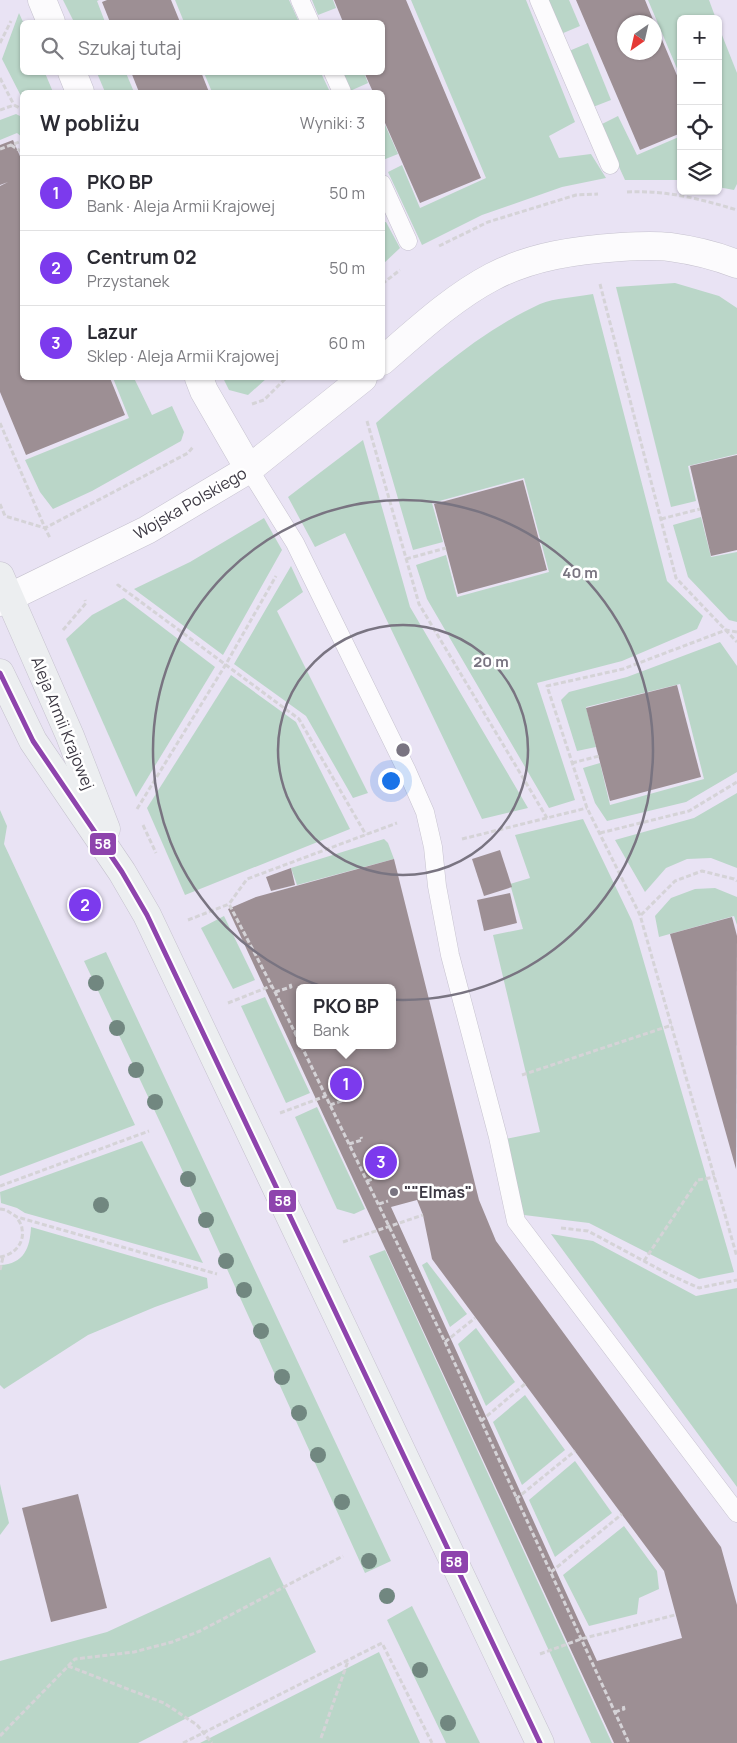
<!DOCTYPE html>
<html lang="pl">
<meta charset="utf-8">
<style>
:root{--surface:#fff;--page:#f2f2f3;--text:#2b2b33;--muted:#7c7c81;--line:#e1e1e2;--accent:#7c3aed}
body{margin:0;font-family:Manrope,sans-serif;background:var(--page);color:var(--text)}
.controls{position:absolute;right:15px;top:15px;display:grid;overflow:hidden;border-radius:8px;box-shadow:0 1px 4px #0004}
.controls button{width:45px;height:45px;display:grid;place-items:center;padding:0;border:0;border-bottom:1px solid var(--line);background:var(--surface);color:var(--text);font:25px sans-serif}
.compass{position:absolute;left:617px;top:15px;width:45px;height:45px;border-radius:50%;background:var(--surface);box-shadow:0 1px 4px #0004;rotate:214deg}
.you{position:absolute;left:390px;top:780px;width:18px;height:18px;margin:-12px;border:4px solid #fff;border-radius:50%;background:#1a73e8;box-shadow:0 0 0 8px #1a73e833}
.badge{display:grid;place-items:center;width:32px;height:32px;border-radius:50%;background:var(--accent);color:#fff;font-size:16px;font-weight:700}
.pin{position:absolute;translate:-50% -50%;border:2px solid #fff;box-shadow:0 1px 5px #0006}
.popup{position:absolute;left:296px;top:984px;width:100px;height:65px;box-sizing:border-box;display:grid;place-content:center;border-radius:8px;background:var(--surface);filter:drop-shadow(0 1px 4px #0005);font-size:16px;white-space:nowrap;color:var(--muted)}
.popup b{font-size:19px;color:var(--text)}
.popup::after{content:'';position:absolute;left:50%;top:100%;margin-left:-10px;border:10px solid transparent;border-top-color:var(--surface)}
.list{margin:0;padding:0;list-style:none}
h2{display:flex;justify-content:space-between;align-items:center;height:65px;margin:0;padding:0 20px;font-size:21px}
h2 small{font-size:16px;font-weight:400;color:var(--muted)}
.list li{display:grid;grid-template-columns:32px 1fr auto;gap:15px;align-items:center;box-sizing:border-box;height:75px;padding:0 20px;border-top:1px solid var(--line)}
.list b{display:block;font-size:19px;white-space:nowrap}
.list p{margin:0;font-size:16px;white-space:nowrap;color:var(--muted)}
.list em{font-size:16px;font-style:normal;color:var(--muted)}
.icon{flex:none;width:28px;height:28px;fill:none;stroke:currentColor;stroke-width:2;stroke-linecap:round;stroke-linejoin:round}
.map{position:relative;flex:none;width:737px;height:1743px;overflow:hidden}
.search{position:absolute;background:var(--surface);box-shadow:0 1px 4px #0004;left:20px;top:20px;width:365px;height:55px;display:flex;align-items:center;gap:12px;box-sizing:border-box;padding:0 18px;border-radius:8px;color:var(--muted);font-size:19px}
.panel{position:absolute;background:var(--surface);box-shadow:0 1px 4px #0004;left:20px;top:90px;width:365px;height:290px;border-radius:8px}
.map>svg:first-child{display:block}
.green{fill:#bad6c8}
.building{fill:#9d8f94;fill-rule:evenodd}
.lines{fill:none;stroke-linecap:round;stroke-linejoin:round}
.lane-casing{stroke:#c6c2cf;stroke-width:19}
.street-casing{stroke:#c6c2cf;stroke-width:29}
.secondary-casing{stroke:#c6c2cf;stroke-width:29}
.path{stroke:#d5d3d7;stroke-width:3;stroke-dasharray:5 2.5;stroke-linecap:butt}
.lane{stroke:#fcfbfd;stroke-width:18}
.street{stroke:#fcfbfd;stroke-width:28}
.secondary{stroke:#eceef0;stroke-width:28}
.bus-1-casing{stroke:#fff;stroke-width:9}
.bus-1{stroke:#8e44ad;stroke-width:5}
.tree{fill:#718780}
.ring{fill:none;stroke:#797481;stroke-width:2.5}
.poi-dot{fill:#797481;stroke:#fff;stroke-width:2}
.labels{text-anchor:middle;stroke-width:5;stroke-linejoin:round;paint-order:stroke}
.street-label{font-size:16px;fill:#3c3843;stroke:#fff}
.poi-label{font-size:16px;font-weight:bold;fill:#3c3843;stroke:#fff;text-anchor:start}
.centre{fill:#797481;stroke:#fff;stroke-width:2.5}
.ring-label{font-size:15px;text-anchor:middle;font-weight:bold;fill:#797481;stroke:#fff;stroke-width:5;stroke-linejoin:round;paint-order:stroke}
.line-badge{stroke:#fff;stroke-width:2}
.badge-label{font-size:14px;text-anchor:middle;font-weight:bold;fill:#fff}
</style>
<div class="map">
<svg width="737" height="1743" viewBox="0 0 737 1743">
<rect width="100%" height="100%" fill="#e9e3f4"/>
<!-- green -->
<g class="green">
<polygon points="63,0 99,0 97,1 105,22 74,22"/>
<polygon points="175,0 289,0 299,22 184,22"/>
<polygon points="312,0 333,0 336,8 318,15"/>
<polygon points="411,0 526,0 575,122 549,136 559,158 591,154 606,178 562,187 482,215 422,245 388,172 402,165 420,208 486,178"/>
<polygon points="547,0 569,0 580,26 561,34"/>
<polygon points="648,0 709,0 716,19 681,19 681,78"/>
<polygon points="19,13 23,22 22,72 45,73 53,92 22,92 22,98 2,59"/>
<polygon points="718,25 737,73 737,184 734,190 718,187"/>
<polygon points="588,43 611,100 593,107 569,51"/>
<polygon points="97,73 126,73 134,92 105,92"/>
<polygon points="204,73 321,73 330,92 212,92"/>
<polygon points="343,73 364,73 368,83 350,91"/>
<polygon points="16,114 22,117 22,137 17,133 0,140 0,120"/>
<polygon points="618,116 637,155 681,136 681,180 625,180 600,125"/>
<polygon points="382,118 398,154 383,160 382,160"/>
<polygon points="383,222 386,222 400,248 383,264"/>
<polygon points="675,283 719,296 737,308 737,454 688,466 696,501 671,507 616,287"/>
<path d="M593 294 667 581 703 616 697 629 622 661 537 683 575 800 549 808 427 599 416 565 446 555 457 597 549 572 524 478 432 503 443 542 413 550 376 423C427 379 479 332 540 304 554 298 577 297 593 294Z"/>
<polygon points="113,378 134,378 152,415 172,406 184,432 181,441 92,491 53,509 40,492 25,460 129,418"/>
<polygon points="223,378 267,378 248,395 229,390"/>
<polygon points="363,440 410,607 528,808 482,819 345,533 315,547 288,497"/>
<polygon points="701,517 711,557 737,552 737,622 729,620 688,577 673,525"/>
<polygon points="264,518 282,550 223,655 134,589 190,562"/>
<polygon points="291,566 303,592 277,611 368,793 353,798 306,716 234,664"/>
<polygon points="124,598 215,667 136,797 66,639 92,615"/>
<polygon points="720,642 737,666 737,772 686,802 607,821 595,803 583,768 600,763 610,805 704,779 680,684 586,707 596,747 577,751 561,700 569,692 627,677"/>
<polygon points="231,675 296,722 350,829 185,895 147,808"/>
<polygon points="737,793 737,868 711,858 687,859 666,868 645,892 615,840 694,818"/>
<polygon points="0,810 7,826 4,844 135,1125 0,1176"/>
<polygon points="583,819 632,921 734,1272 699,1279 589,1223 524,1215 505,1139 540,1132 493,935 523,929 510,884 530,878 515,835"/>
<polygon points="384,839 388,843 394,859 297,885 291,868"/>
<polygon points="715,888 737,897 737,925 734,916 659,937 655,916 671,898 695,889"/>
<polygon points="224,916 255,980 233,989 201,928"/>
<polygon points="106,952 391,1561 365,1573 168,1139 84,961"/>
<polygon points="265,997 310,1093 286,1103 241,1006"/>
<polygon points="317,1107 365,1209 354,1214 337,1209 295,1117"/>
<polygon points="142,1141 203,1263 25,1213 17,1208 1,1203 0,1192"/>
<path d="M31 1227 207 1278 208 1288 155 1307 88 1335 4 1389 0 1385V1265C24 1264 30 1248 31 1227Z"/>
<polygon points="551,1234 593,1241 696,1296 737,1288 737,1487"/>
<polygon points="385,1250 612,1743 591,1743 369,1256"/>
<polygon points="427,1262 467,1314 450,1327 422,1265"/>
<polygon points="476,1328 515,1382 486,1406 458,1344"/>
<polygon points="525,1395 565,1450 522,1485 493,1422"/>
<polygon points="575,1461 612,1513 555,1557 529,1500"/>
<polygon points="0,1484 9,1523 0,1535"/>
<polygon points="624,1526 657,1571 659,1589 639,1598 637,1614 589,1626 563,1575"/>
<polygon points="270,1557 316,1652 138,1743 0,1743 0,1661 107,1632"/>
<polygon points="412,1606 480,1743 446,1743 387,1620"/>
<polygon points="379,1652 420,1743 200,1743"/>
</g>
<!-- building -->
<g class="building">
<polygon points="107,0 171,0 180,22 110,22 102,2"/>
<polygon points="334,0 406,0 481,178 420,203 382,116 382,92 373,92 364,72 382,72 382,22 343,22"/>
<polygon points="576,0 645,0 654,22 624,22 624,52 654,52 655,23 681,85 681,133 640,150"/>
<polygon points="131,72 201,72 209,92 139,92"/>
<polygon points="13,140 22,161 22,378 110,378 125,415 26,455 0,392 0,186 8,182 0,185 0,145"/>
<polygon points="737,455 737,550 711,556 690,466"/>
<polygon points="523,480 547,570 458,594 434,504"/>
<polygon points="677,685 701,777 610,801 586,708"/>
<polygon points="500,850 512,887 484,896 472,859"/>
<path d="M394 859 479 1200 496 1241 721 1547 737 1605V1743H614L228 909 256 897ZM300 988H392V1045H300ZM417 1200 423 1215 432 1259 664 1571 682 1638 597 1661 391 1207Z"/>
<polygon points="291,868 295,885 271,891 266,877"/>
<polygon points="510,893 517,923 484,931 477,900"/>
<polygon points="732,917 737,936 736,1169 670,934"/>
<polygon points="78,1494 107,1608 51,1622 22,1508"/>
</g>
<g class="lines">
<defs>
<g id="lane">
<polyline points="300,0 310,22"/>
<polyline points="539,0 610,165"/>
<polyline points="333,72 342,92"/>
<polyline points="382,184 408,241"/>
<polyline points="249,469 295,543 407,771 425,812 433,847 437,886 450,955 498,1137 516,1221 737,1513"/>
</g>
<g id="street">
<polyline points="42,0 51,22"/>
<polyline points="72,72 80,92"/>
<path d="M382 361C417 331 452 298 492 277 532 256 576 250 621 247 637 246 654 245 670 247 692 250 717 256 737 264"/>
<polyline points="199,378 204,391 249,469"/>
<polyline points="0,602 147,530 249,469 363,378"/>
</g>
<g id="secondary">
<polyline points="0,576 70,736 106,829"/>
<polyline points="0,673 33,741 122,872 147,915 540,1743"/>
</g>
</defs>
<!-- lane casing -->
<use href="#lane" class="lane-casing"/>
<!-- street casing -->
<use href="#street" class="street-casing"/>
<!-- secondary casing -->
<use href="#secondary" class="secondary-casing"/>
<!-- path -->
<g class="path">
<polyline points="0,43 11,21"/>
<polyline points="0,78 14,105"/>
<polyline points="0,110 14,105 22,109"/>
<polyline points="11,145 22,152"/>
<polyline points="0,149 22,141"/>
<path d="M627 192C665 190 701 199 737 210"/>
<polyline points="439,246 488,222 576,195 598,194"/>
<polyline points="382,284 400,270"/>
<polyline points="600,284 676,578 737,642"/>
<polyline points="252,404 264,400 286,378"/>
<polyline points="367,421 419,604 547,818"/>
<polyline points="0,423 45,528 188,453 193,447"/>
<polyline points="0,504 5,516 45,528 50,538"/>
<polyline points="661,519 700,509"/>
<polyline points="406,559 446,548"/>
<polyline points="117,586 118,585 299,719 366,835"/>
<polyline points="63,630 86,603 85,600"/>
<polyline points="737,632 726,630 623,669 547,686 587,808 640,915 737,1257"/>
<polyline points="572,763 599,756"/>
<polyline points="137,809 226,664 276,576"/>
<polyline points="143,825 156,853"/>
<polyline points="600,833 689,811 737,782"/>
<polyline points="462,839 587,808"/>
<polyline points="641,915 675,881 702,871 734,879 737,881"/>
<polyline points="188,920 229,904"/>
<polyline points="275,992 291,987 290,984"/>
<polyline points="228,1003 271,986"/>
<polyline points="294,1032 300,1031"/>
<polyline points="300,1043 275,992 229,904 247,879 397,823"/>
<polyline points="301,1045 445,1342 629,1743"/>
<polyline points="522,1075 672,1025"/>
<polyline points="330,1105 344,1100 343,1097"/>
<polyline points="280,1113 326,1096"/>
<polyline points="349,1144 362,1140 361,1137"/>
<polyline points="367,1181 379,1177 378,1175"/>
<polyline points="0,1186 149,1131"/>
<polyline points="379,1204 388,1201"/>
<polyline points="0,1209 6,1210 17,1217 217,1274"/>
<polyline points="561,1228 588,1231 668,1274 699,1288 737,1280"/>
<polyline points="343,1242 423,1215"/>
<path d="M0 1257C14 1255 25 1243 22 1229 22 1225 19 1221 17 1218"/>
<polyline points="644,1261 698,1180 715,1177"/>
<polyline points="0,1270 3,1257"/>
<polyline points="445,1342 475,1318"/>
<polyline points="481,1421 525,1384"/>
<polyline points="516,1499 575,1451"/>
<polyline points="551,1572 622,1514"/>
<polyline points="540,1654 581,1639 675,1615"/>
<polyline points="68,1666 164,1703 197,1725 212,1743"/>
<polyline points="615,1712 624,1709 623,1705"/>
<polyline points="0,1736 75,1659 134,1652 172,1642 200,1631 343,1556"/>
<polyline points="321,1738 348,1661"/>
<polyline points="183,1743 382,1643 432,1743"/>
</g>
<!-- lane -->
<use href="#lane" class="lane"/>
<!-- street -->
<use href="#street" class="street"/>
<!-- secondary -->
<use href="#secondary" class="secondary"/>
<defs>
<polyline id="bus-1" points="0,673 33,741 122,872 147,915 540,1743"/>
</defs>
<!-- bus-1 casing -->
<use href="#bus-1" class="bus-1-casing"/>
<!-- bus-1 -->
<use href="#bus-1" class="bus-1"/>
</g>
<!-- trees -->
<g class="tree">
<circle cx="96" cy="983" r="8"/>
<circle cx="117" cy="1028" r="8"/>
<circle cx="136" cy="1070" r="8"/>
<circle cx="155" cy="1102" r="8"/>
<circle cx="188" cy="1179" r="8"/>
<circle cx="101" cy="1205" r="8"/>
<circle cx="206" cy="1220" r="8"/>
<circle cx="226" cy="1261" r="8"/>
<circle cx="244" cy="1290" r="8"/>
<circle cx="261" cy="1331" r="8"/>
<circle cx="282" cy="1377" r="8"/>
<circle cx="299" cy="1413" r="8"/>
<circle cx="318" cy="1455" r="8"/>
<circle cx="342" cy="1502" r="8"/>
<circle cx="369" cy="1561" r="8"/>
<circle cx="387" cy="1596" r="8"/>
<circle cx="420" cy="1670" r="8"/>
<circle cx="448" cy="1723" r="8"/>
</g>
<!-- distance rings -->
<g class="ring">
<circle cx="403" cy="750" r="125"/>
<circle cx="403" cy="750" r="250"/>
</g>
<!-- markers -->
<circle class="poi-dot" cx="394" cy="1192" r="5"/>
<g class="labels">
<!-- street labels -->
<g class="street-label">
<text transform="translate(190 503) rotate(-30)" y="6">Wojska Polskiego</text>
<text transform="translate(63 723) rotate(68)" y="6">Aleja Armii Krajowej</text>
</g>
<!-- poi labels -->
<g class="poi-label">
<text x="404" y="1198">""Elmas"</text>
</g>
</g>
<circle cx="403" cy="750" r="8" class="centre"/>
<g class="ring-label">
<text x="580" y="578">40 m</text>
<text x="491" y="667">20 m</text>
</g>
<g class="line-badge">
<rect x="89" y="832" width="28" height="24" rx="5" fill="#8e44ad"/>
<rect x="268" y="1189" width="29" height="24" rx="5" fill="#8e44ad"/>
<rect x="440" y="1550" width="29" height="24" rx="5" fill="#8e44ad"/>
</g>
<g class="badge-label">
<text x="103" y="849">58</text>
<text x="283" y="1206">58</text>
<text x="454" y="1567">58</text>
</g>
</svg>
<div class="controls">
<button>+</button>
<button>−</button>
<button><svg class="icon" aria-label="locate" viewBox="0 0 24 24"><circle cx="12" cy="12" r="6"/><path d="M12 2v4M12 18v4M2 12h4M18 12h4"/></svg></button>
<button><svg class="icon" aria-label="layers" viewBox="0 0 24 24"><path d="M12 4l9 5-9 5-9-5zM3 14l9 5 9-5"/></svg></button>
</div>
<svg class="compass" viewBox="-18 -18 36 36"><path d="M0-13l5 13h-10z" fill="#e53935"/><path d="M0 13l5-13h-10z" fill="#7c7c81"/></svg>
<div class="you"></div>
<div class="pin badge" style="left:346px;top:1084px">1</div>
<div class="popup"><b>PKO BP</b>Bank</div>
<div class="pin badge" style="left:85px;top:905px">2</div>
<div class="pin badge" style="left:381px;top:1162px">3</div>
<div class="search"><svg class="icon" aria-label="search" viewBox="0 0 24 24"><circle cx="10" cy="10" r="6"/><path d="M15 15l6 6"/></svg>Szukaj tutaj</div>
<section class="panel">
<h2>W pobliżu<small>Wyniki: 3</small></h2>
<ul class="list">
<li><span class="badge">1</span><div><b>PKO BP</b><p>Bank · Aleja Armii Krajowej</p></div><em>50 m</em></li>
<li><span class="badge">2</span><div><b>Centrum 02</b><p>Przystanek</p></div><em>50 m</em></li>
<li><span class="badge">3</span><div><b>Lazur</b><p>Sklep · Aleja Armii Krajowej</p></div><em>60 m</em></li>
</ul>
</section>
</div>
